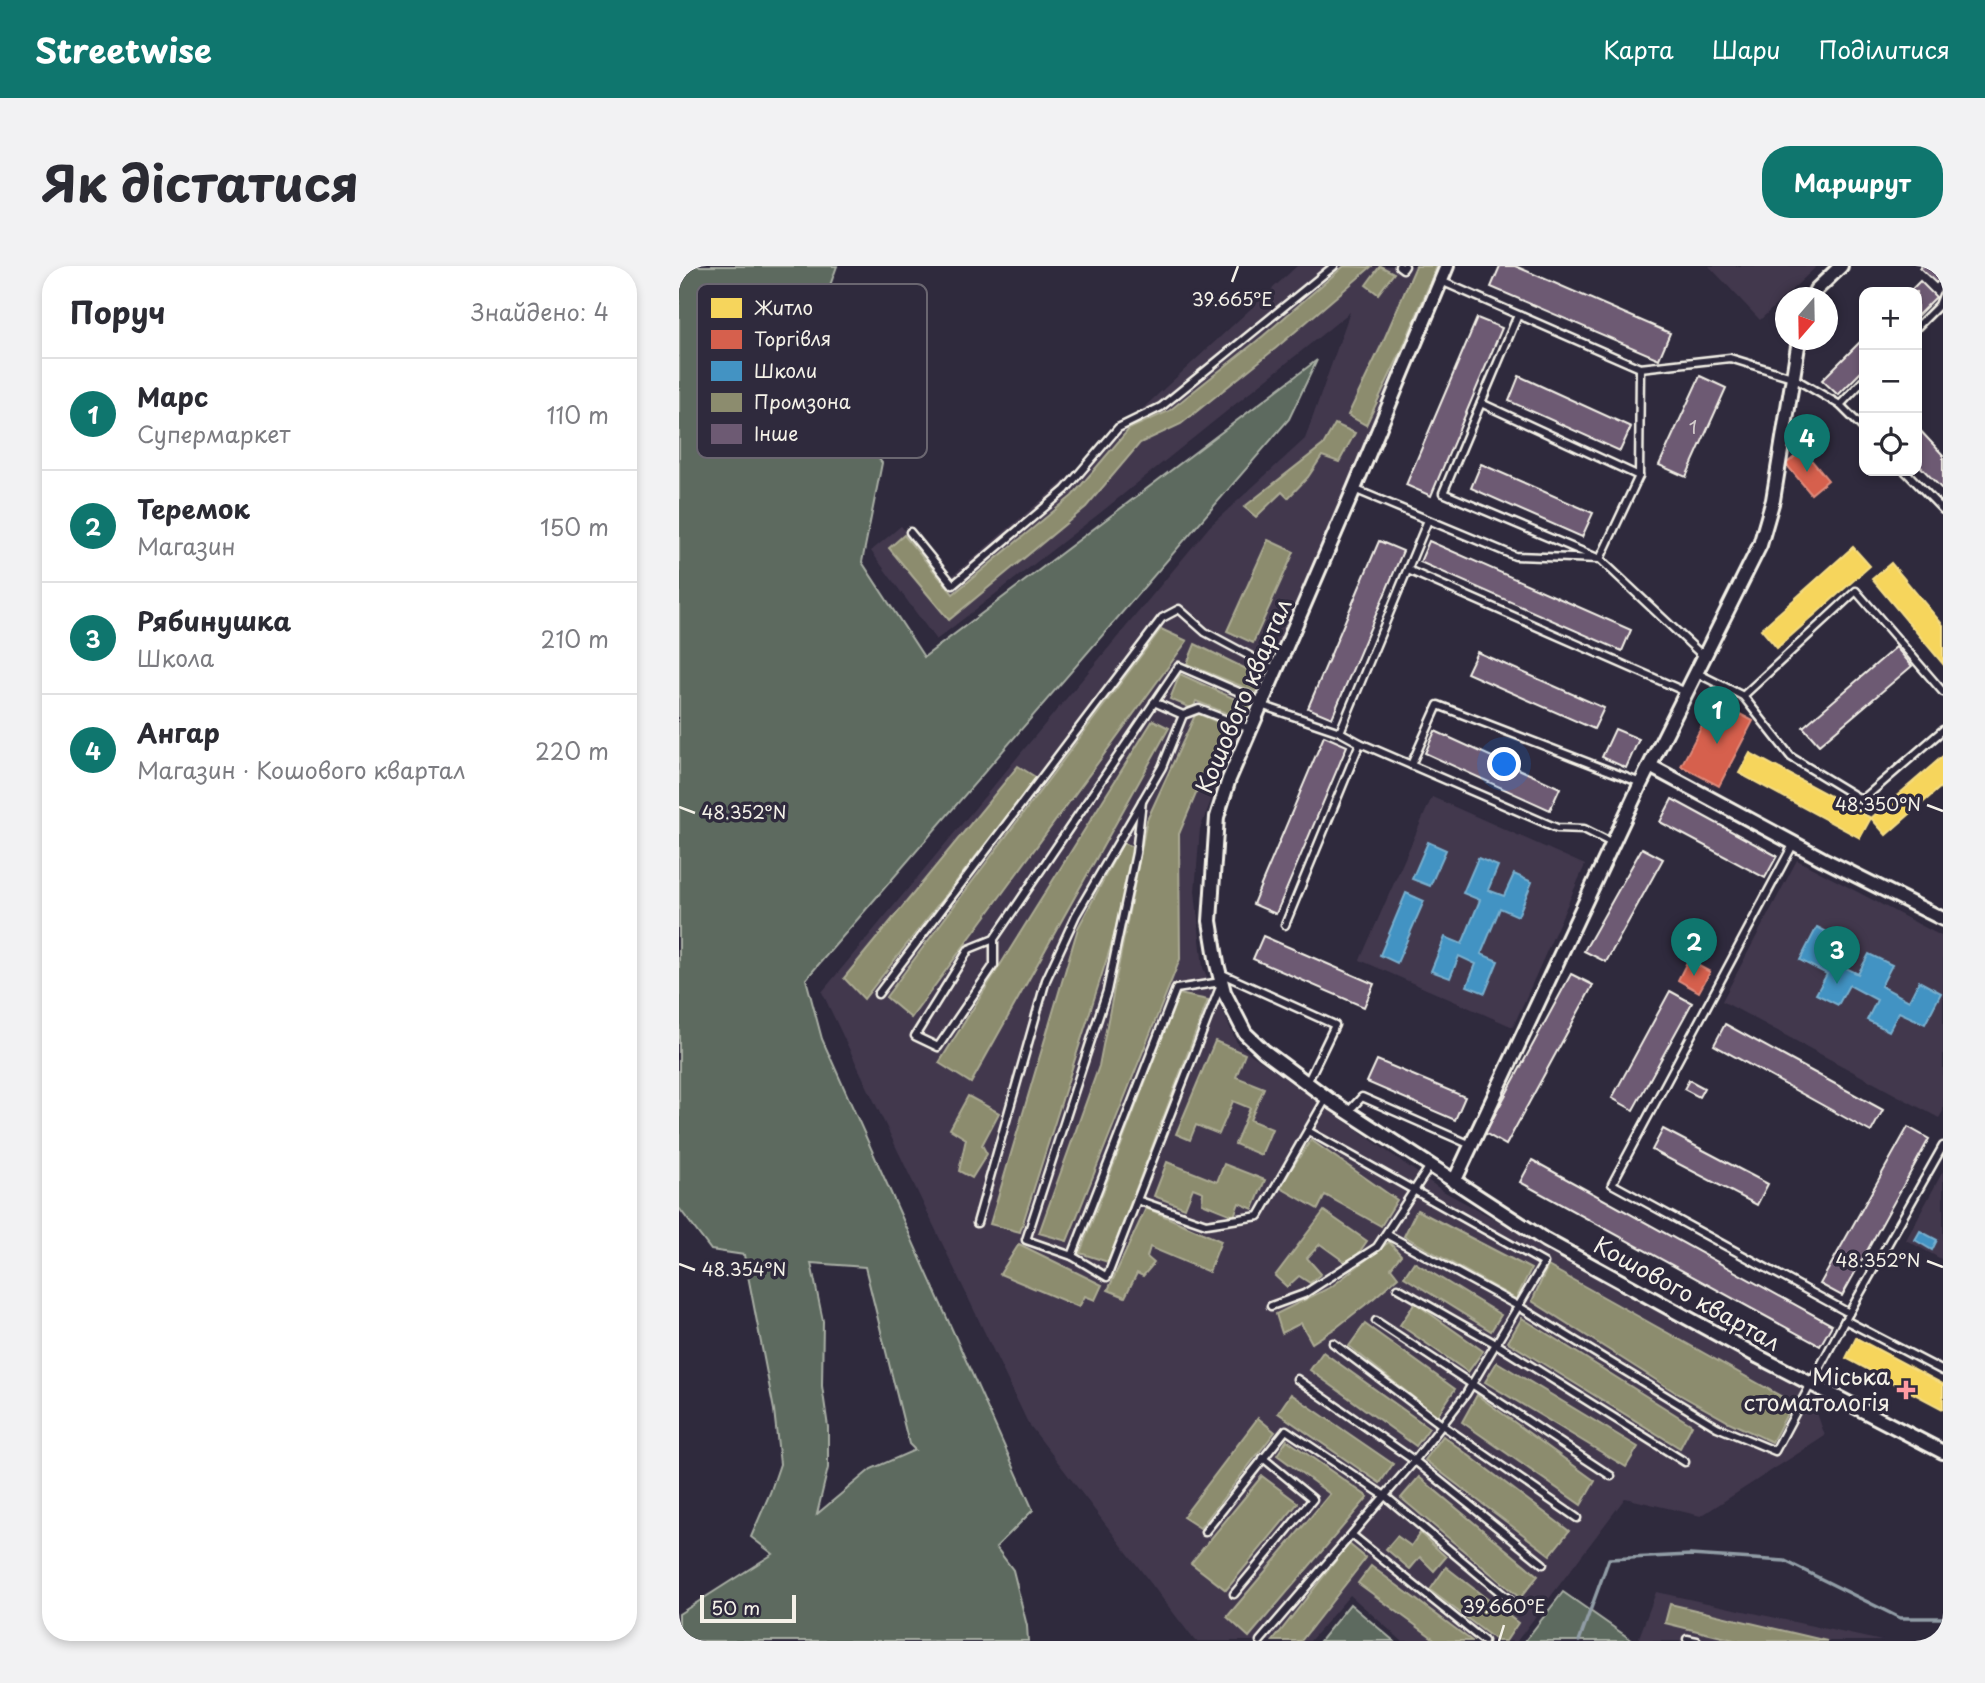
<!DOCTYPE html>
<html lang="uk">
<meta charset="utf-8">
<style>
:root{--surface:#fff;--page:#f2f2f3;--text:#2b2b33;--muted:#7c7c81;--line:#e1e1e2;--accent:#0f766e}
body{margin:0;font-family:"Playpen Sans",sans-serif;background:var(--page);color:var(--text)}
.controls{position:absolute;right:21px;top:21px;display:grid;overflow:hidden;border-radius:14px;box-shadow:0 4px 10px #0003}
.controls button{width:63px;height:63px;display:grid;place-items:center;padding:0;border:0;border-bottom:2px solid var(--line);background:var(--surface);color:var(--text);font:35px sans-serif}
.compass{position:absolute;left:1096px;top:21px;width:63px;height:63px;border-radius:50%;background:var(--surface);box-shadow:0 4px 10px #0003;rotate:200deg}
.scale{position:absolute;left:21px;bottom:18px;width:96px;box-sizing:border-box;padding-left:7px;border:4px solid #f4f1e8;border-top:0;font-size:19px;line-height:24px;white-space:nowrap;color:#f4f1e8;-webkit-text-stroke:5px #2f2a3d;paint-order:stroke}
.you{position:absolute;left:826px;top:499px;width:24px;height:24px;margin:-18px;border:5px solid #fff;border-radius:50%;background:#1a73e8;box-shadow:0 0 0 10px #1a73e833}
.badge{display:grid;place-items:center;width:46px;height:46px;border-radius:50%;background:var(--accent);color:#fff;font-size:23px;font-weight:700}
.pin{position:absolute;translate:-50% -58px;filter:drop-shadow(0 2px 4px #0008)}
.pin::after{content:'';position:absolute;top:37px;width:24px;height:21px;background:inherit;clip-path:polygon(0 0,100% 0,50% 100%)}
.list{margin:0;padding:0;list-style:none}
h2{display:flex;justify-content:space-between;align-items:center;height:91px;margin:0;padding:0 28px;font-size:30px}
h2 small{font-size:23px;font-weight:400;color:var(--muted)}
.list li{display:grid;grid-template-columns:46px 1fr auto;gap:21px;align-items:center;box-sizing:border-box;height:112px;padding:0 28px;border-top:2px solid var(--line)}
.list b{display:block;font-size:26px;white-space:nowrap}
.list p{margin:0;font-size:23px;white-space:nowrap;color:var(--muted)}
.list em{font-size:23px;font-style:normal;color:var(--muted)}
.icon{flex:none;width:38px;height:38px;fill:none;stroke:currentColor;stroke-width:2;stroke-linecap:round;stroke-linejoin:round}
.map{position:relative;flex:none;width:1264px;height:1375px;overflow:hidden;border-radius:28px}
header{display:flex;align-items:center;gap:42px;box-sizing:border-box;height:98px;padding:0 35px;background:var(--accent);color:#fff}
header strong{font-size:33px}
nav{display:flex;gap:38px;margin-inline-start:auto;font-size:24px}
.intro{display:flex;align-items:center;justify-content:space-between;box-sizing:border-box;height:168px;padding:0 42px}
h1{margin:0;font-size:49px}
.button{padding:18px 32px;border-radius:28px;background:var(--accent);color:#fff;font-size:24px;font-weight:700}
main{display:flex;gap:42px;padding:0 42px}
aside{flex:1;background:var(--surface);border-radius:28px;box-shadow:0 4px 10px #0003}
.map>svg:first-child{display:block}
.built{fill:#42384d}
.green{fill:#5d6a5f;stroke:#a8aea4;stroke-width:2;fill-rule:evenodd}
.homes{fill:#f6d55c;stroke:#f5dd86;stroke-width:2}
.shops{fill:#d6604d;stroke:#df8c7c;stroke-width:2}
.schools{fill:#4393c3;stroke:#78afce;stroke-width:2}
.industry{fill:#8c8c6e;stroke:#abaa93;stroke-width:2}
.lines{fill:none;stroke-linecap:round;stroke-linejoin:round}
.stream{stroke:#919da6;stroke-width:3.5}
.building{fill:#6d5a73;stroke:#f4f1e8;stroke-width:2}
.lane-casing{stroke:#f4f1e8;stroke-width:11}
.street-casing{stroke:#f4f1e8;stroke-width:18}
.lane{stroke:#2f2a3d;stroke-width:6}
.street{stroke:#2f2a3d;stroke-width:12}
.ticks{fill:none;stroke:#f4f1e8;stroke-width:2.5}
.poi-dot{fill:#ff9aa2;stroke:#2f2a3d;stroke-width:2.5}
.labels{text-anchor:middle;stroke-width:7;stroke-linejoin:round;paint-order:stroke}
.number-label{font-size:19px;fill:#d2cbcb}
.street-label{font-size:23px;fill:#f4f1e8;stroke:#2f2a3d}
.poi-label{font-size:23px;fill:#f4f1e8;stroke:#2f2a3d;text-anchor:end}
.key{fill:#2f2a3d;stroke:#6a6670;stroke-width:2}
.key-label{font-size:19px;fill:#f4f1e8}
.ticks-label{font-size:18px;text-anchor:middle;fill:#f4f1e8;stroke:#2f2a3d;stroke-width:7;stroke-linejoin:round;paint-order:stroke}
</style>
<header>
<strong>Streetwise</strong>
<nav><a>Карта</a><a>Шари</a><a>Поділитися</a></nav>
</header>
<div class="intro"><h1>Як дістатися</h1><a class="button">Маршрут</a></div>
<main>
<aside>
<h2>Поруч<small>Знайдено: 4</small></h2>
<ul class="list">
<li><span class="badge">1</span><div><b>Марс</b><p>Супермаркет</p></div><em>110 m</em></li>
<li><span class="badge">2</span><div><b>Теремок</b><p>Магазин</p></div><em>150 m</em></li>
<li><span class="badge">3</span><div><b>Рябинушка</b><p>Школа</p></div><em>210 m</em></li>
<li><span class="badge">4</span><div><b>Ангар</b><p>Магазин · Кошового квартал</p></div><em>220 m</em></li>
</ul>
</aside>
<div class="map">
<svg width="1264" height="1375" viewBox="0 0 1264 1375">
<rect width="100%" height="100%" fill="#2f2a3d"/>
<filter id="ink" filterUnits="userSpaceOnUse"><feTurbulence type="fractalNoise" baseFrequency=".0143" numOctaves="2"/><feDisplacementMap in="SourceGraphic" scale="14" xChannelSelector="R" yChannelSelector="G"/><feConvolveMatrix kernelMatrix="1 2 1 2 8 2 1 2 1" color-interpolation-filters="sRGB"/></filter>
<g filter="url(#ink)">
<!-- built -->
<g class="built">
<polygon points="618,0 762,0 594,393 540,514 521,563 516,625 524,702 559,779 764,925 1130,1124 1146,1170 1022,1250 946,1232 838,1375 723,1375 671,1329 631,1375 516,1375 349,1157 143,726 531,260 626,173 671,46 421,247 257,374 192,285 222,260 267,315 384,216"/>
<polygon points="1030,0 1138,0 1081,54"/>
<polygon points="753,531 906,599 834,761 681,694"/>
<polygon points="1118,594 1264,671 1264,845 1260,852 1043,735"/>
<polygon points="1264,905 1264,994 1227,974"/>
<polygon points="977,1326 1203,1375 961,1375 959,1374"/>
</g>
<!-- green -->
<g class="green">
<path d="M0 0H158L139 53 176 161 203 197 183 296 245 391 638 94 610 153 127 713 143 773 354 1244 317 1281 334 1304 348 1360 349 1375H0V1348L94 1288 72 1271 91 1227 101 1198 95 1144 65 989 32 984 0 942ZM132 997 186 1001 230 1178 236 1184 192 1203 138 1248 149 1202V1161L143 1120 144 1055Z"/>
<polygon points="884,1326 954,1375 846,1375"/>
<polygon points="671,1338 715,1375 641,1375"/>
</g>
<!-- homes -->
<g class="homes">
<polygon points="1174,281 1191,300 1098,382 1082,363"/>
<polygon points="1212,297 1264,359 1264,398 1193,313"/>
<polygon points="1071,487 1192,552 1181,572 1060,507"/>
<polygon points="1264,490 1264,519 1207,569 1192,552"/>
<polygon points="1177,1072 1264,1118 1264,1143 1167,1092"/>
</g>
<!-- shops -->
<g class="shops">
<polygon points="1124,184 1149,214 1132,228 1107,198"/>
<polygon points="1036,435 1074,455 1040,520 1002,500"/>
<polygon points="1009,694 1031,706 1020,726 999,714"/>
</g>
<!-- schools -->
<g class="schools">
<polygon points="749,576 767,584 751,620 733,613"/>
<polygon points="799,592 819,600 809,624 825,630 835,608 853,616 839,650 821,642 802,688 819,695 806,727 788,720 797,698 780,690 771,712 752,705 766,671 783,678 801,634 784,627"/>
<polygon points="727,627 745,635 718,697 701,689"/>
<polygon points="1138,661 1160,672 1149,693 1179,708 1190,688 1213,699 1202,720 1230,735 1240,715 1262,727 1246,758 1220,746 1210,765 1188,754 1198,734 1170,719 1159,739 1137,728 1148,708 1121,694"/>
<polygon points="1241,965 1258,974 1253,984 1236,974"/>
</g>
<!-- industry -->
<g class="industry">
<polygon points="665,0 692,1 597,82 502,158 461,177 407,241 270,354 210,282 225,269 274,328 393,230 450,163 490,145 584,70"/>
<polygon points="701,0 715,7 699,28 687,19"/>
<polygon points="737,0 758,0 722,86 687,159 669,149 703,78"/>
<polygon points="656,158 676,167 660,196 643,190 629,211 609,232 603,226 577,251 565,241 644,179"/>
<polygon points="589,274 615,286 574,377 548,365"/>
<polygon points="482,363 508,375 232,752 207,731"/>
<polygon points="516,378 588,413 582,428 508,398"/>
<polygon points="501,408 576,442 570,456 517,435 514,443 491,433"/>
<polygon points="517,447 546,459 500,568 501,693 388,975 360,967 420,800 468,554"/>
<polygon points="474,454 490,462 292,817 260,797"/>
<polygon points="339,500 358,512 185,733 165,712"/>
<polygon points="444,577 454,581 436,667 341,966 311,958 399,662"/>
<polygon points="500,728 529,734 429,996 401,987"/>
<polygon points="536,775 566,788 557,811 585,822 571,854 593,863 582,889 556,878 571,842 554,835 540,868 517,859 511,874 497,868"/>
<polygon points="289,830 320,847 303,879 308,888 293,912 280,905 287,873 271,863"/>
<polygon points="632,874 718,934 702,960 646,929 639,943 600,921"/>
<polygon points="488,896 538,916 545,898 586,914 574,943 560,937 555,950 523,937 524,926 514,922 506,942 475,930"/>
<polygon points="467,942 542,975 530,1006 471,981 468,991 475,997 464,1010 458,1007 446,1031 429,1024"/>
<polygon points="738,944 852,1003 837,1033 725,970"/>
<polygon points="645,945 688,975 679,988 666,996 641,978 628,992 642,1008 631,1017 620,1010 608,1021 596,1010"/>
<polygon points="710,976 722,989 712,1002 719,1011 695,1032 658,1061 633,1077 622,1057 603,1067 597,1048 652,1021"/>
<polygon points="340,978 423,1019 416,1034 406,1030 400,1041 321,1008"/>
<polygon points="735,996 822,1049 812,1065 725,1011"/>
<polygon points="869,1000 1114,1137 1093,1176 1050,1156 996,1126 853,1035"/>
<polygon points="736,1037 804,1085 789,1106 721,1059"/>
<polygon points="843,1052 1013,1159 1001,1182 829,1076"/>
<polygon points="686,1058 776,1123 758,1150 670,1080"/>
<polygon points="644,1086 750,1162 737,1180 631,1104"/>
<polygon points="818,1096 959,1181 947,1201 806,1116"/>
<polygon points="612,1128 714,1198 701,1217 599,1147"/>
<polygon points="798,1129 916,1215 902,1239 783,1156"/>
<polygon points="579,1152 596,1166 521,1262 504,1251"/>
<polygon points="764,1170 890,1265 871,1289 746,1194"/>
<polygon points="608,1174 689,1231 570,1371 548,1351 651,1228 598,1189"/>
<polygon points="583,1210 619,1237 547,1324 512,1297"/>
<polygon points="740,1211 859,1310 841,1332 722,1232"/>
<polygon points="741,1267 767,1291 755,1305 741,1291 731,1303 707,1283 718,1270 732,1280"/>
<polygon points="670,1278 687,1292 622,1375 594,1375"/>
<polygon points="692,1300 793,1375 758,1375 679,1317"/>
<polygon points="767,1301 839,1357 827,1375 818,1375 751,1324"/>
<polygon points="991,1338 1148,1375 1059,1375 986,1357"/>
</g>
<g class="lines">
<!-- stream -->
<polyline class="stream" points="900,1375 930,1293 1011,1289 1106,1295 1221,1352 1264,1352"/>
</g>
<!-- building -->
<g class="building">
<polygon points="821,0 836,0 991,67 980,93 812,21"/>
<polygon points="1243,0 1264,0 1264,10 1257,17 1241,2"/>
<polygon points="1241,15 1257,31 1238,50 1238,26 1230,26"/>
<polygon points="798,52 823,62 752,230 727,219"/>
<polygon points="1185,72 1185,103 1159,129 1143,114"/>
<polygon points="840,110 952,161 941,185 830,135"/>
<polygon points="1021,110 1047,122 1007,211 980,199"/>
<polygon points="1238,161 1264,189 1264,224 1238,197"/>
<polygon points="802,198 914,247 903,271 792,222"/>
<polygon points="700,275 724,285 653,452 629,442"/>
<polygon points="750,275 952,364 943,385 741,296"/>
<polygon points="1217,381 1233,400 1140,479 1124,461"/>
<polygon points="798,386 925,442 915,463 788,407"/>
<polygon points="936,463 960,473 947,502 923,491"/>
<polygon points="756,465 881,522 871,544 746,487"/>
<polygon points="645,470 668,480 597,648 574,638"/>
<polygon points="993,533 1098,590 1086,612 981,556"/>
<polygon points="963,582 984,593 927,696 905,685"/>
<polygon points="584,670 695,718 685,741 574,693"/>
<polygon points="892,708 914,719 827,879 806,867"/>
<polygon points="991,725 1013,737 954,844 933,832"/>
<polygon points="1046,758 1204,844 1192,866 1035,779"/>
<polygon points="698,794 786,831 776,854 688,816"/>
<polygon points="1010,814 1025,822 1020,831 1005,823"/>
<polygon points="1229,861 1250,873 1163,1030 1141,1018"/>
<polygon points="984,863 1089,918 1078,939 973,884"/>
<polygon points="853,894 1153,1059 1141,1080 841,916"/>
</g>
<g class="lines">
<defs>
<g id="lane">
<polyline points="720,0 724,3 726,0"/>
<polyline points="762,15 961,102 1051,92 1113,111 1161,139 1185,163"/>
<polyline points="839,49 764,227 921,293 960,210 961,102"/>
<polyline points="1238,61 1260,39 1264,29"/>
<polyline points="802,137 960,210"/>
<polyline points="1161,139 1185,114"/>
<polyline points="1226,205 1264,244"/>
<polyline points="675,223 836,290 921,293 1025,391"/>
<polyline points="231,266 274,319 386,224 439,162 482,141 655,0"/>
<polyline points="729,304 1007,426"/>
<polyline points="1018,407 1064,430 1112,491 1183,534 1264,464"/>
<polyline points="1064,430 1177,325 1264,426"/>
<polyline points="475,436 504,449"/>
<polyline points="582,439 661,466 749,254"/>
<polyline points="661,466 681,477 878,562 905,563 933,577"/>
<polyline points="732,499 759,439 962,517"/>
<polyline points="463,535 457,587 428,725 347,974 393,990 497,723 542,716"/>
<polyline points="1115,577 933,918 1170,1047"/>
<polyline points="606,659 681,477"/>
<polyline points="315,673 315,699 259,781 236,770 290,683 315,673 500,400 583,436"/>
<polyline points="541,707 656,759 628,817"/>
<polyline points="199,728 483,352 500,343 526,366 597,404"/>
<polyline points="669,846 683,831 792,879"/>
<polyline points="458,934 527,958 580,950 648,831"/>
<polyline points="298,957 367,714 397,649 483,501 504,449 520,443 571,463"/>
<polyline points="707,968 839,1040 1038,1161 1096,1185 1166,1054 1264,880"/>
<polyline points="393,990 428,1011 541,721"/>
<polyline points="719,1022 817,1078 1006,1196"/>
<polyline points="592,1040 625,1028 698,981 751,900"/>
<polyline points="1166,1054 1264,1105"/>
<polyline points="697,1055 932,1210"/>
<polyline points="654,1077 763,1159 898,1252"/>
<polyline points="618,1113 736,1195 864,1298"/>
<polyline points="526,1266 607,1164 706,1230 840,1342"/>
<polyline points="673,1269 805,1375"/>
<polyline points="555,1328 634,1233 584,1192"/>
<polyline points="1008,1373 1018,1375"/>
<polyline points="581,1375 733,1198 787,1128 865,997 629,865"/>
</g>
<g id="street">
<polyline points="768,0 675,223 550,513 538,551 531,655 538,698 545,726 566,767 585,785 652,835 866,974 1080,1091 1264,1186"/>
<polyline points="1134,32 1137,24 1162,0"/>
<polyline points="971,500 1144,593 1264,653"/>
<polyline points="775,916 962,517 1081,279 1094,234 1120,74"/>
</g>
</defs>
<!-- lane casing -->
<use href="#lane" class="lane-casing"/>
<!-- street casing -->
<use href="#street" class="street-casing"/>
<!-- lane -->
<use href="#lane" class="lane"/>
<!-- street -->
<use href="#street" class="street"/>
</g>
</g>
<!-- ticks -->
<path class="ticks" d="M553 16 559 0M1248 539 1264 545M0 541 16 547M1248 995 1264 1001M0 998 16 1004M820 1375 825 1359"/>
<!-- markers -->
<path class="poi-dot" d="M1223.5 1113.5h7v7h7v7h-7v7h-7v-7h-7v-7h7z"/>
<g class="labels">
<!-- number labels -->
<g class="number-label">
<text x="1014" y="168">1</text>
</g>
<!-- street labels -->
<g class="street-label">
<text transform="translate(565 430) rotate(-67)" y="8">Кошового квартал</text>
<text transform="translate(1008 1028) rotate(29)" y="8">Кошового квартал</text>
</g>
<!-- poi labels -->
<g class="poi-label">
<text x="1211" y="1119">Міська<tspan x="1211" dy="26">стоматологія</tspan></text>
</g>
</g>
<!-- legend -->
<rect x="18" y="18" width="230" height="174" rx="10" class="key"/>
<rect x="32" y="32" width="31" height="20" fill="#f6d55c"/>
<rect x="32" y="64" width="31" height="19" fill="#d6604d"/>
<rect x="32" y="95" width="31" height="20" fill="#4393c3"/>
<rect x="32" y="127" width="31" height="19" fill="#8c8c6e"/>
<rect x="32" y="158" width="31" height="20" fill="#6d5a73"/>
<g class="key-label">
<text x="75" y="49">Житло</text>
<text x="75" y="80">Торгівля</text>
<text x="75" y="112">Школи</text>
<text x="75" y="143">Промзона</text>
<text x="75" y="175">Інше</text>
</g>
<g class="ticks-label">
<text x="553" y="40">39.665°E</text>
<text x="1199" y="545">48.350°N</text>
<text x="65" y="553">48.352°N</text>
<text x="1199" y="1001">48.352°N</text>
<text x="65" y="1010">48.354°N</text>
<text x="825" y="1347">39.660°E</text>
</g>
</svg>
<div class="controls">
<button>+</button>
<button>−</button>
<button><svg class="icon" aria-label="locate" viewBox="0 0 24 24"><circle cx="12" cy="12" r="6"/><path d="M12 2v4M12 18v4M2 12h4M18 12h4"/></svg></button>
</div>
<svg class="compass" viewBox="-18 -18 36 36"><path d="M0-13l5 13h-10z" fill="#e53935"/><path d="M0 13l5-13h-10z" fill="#7c7c81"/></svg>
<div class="scale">50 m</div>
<div class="you"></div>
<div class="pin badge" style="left:1038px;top:478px">1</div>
<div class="pin badge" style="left:1015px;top:710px">2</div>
<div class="pin badge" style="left:1158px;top:718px">3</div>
<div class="pin badge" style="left:1128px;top:206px">4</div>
</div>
</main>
